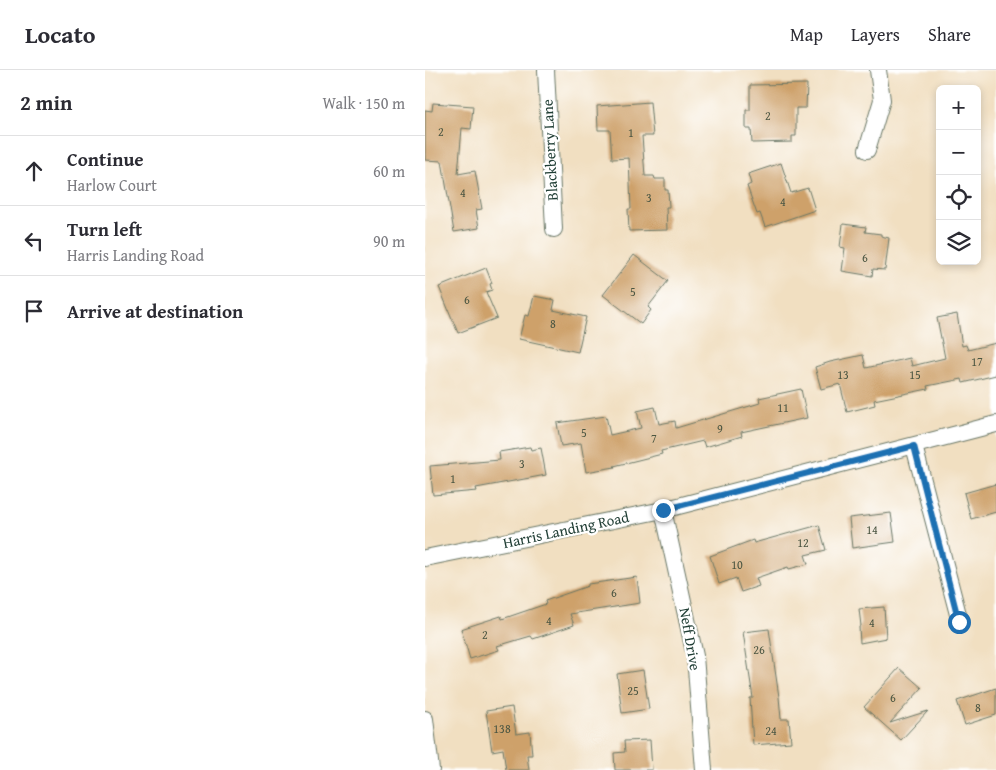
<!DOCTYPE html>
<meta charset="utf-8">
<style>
:root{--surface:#fff;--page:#f2f2f3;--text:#2b2b33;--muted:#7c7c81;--line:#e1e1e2}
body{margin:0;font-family:"Gentium Book Plus",serif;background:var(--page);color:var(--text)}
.controls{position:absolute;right:15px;top:15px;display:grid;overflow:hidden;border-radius:8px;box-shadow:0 2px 8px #0003}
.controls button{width:45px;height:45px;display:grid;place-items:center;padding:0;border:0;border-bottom:1px solid var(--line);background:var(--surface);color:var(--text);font:25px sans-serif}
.stop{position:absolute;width:15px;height:15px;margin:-11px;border:4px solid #1f6fb2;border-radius:50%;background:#fff}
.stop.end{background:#1f6fb2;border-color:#fff;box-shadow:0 1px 5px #0008}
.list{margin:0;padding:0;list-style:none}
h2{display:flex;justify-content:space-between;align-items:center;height:65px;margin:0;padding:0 20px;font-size:21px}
h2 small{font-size:16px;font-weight:400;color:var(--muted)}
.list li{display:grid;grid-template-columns:32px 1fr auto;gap:15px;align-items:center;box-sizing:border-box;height:70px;padding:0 20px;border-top:1px solid var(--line)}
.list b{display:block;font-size:19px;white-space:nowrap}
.list p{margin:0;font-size:16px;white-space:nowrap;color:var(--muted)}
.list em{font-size:16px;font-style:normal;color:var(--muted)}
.icon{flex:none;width:28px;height:28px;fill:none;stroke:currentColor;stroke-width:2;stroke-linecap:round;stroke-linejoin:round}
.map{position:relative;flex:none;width:571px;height:700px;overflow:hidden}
header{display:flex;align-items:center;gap:30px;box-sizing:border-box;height:70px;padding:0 25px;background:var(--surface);border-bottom:1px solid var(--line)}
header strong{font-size:24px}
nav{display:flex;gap:28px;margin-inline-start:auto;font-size:18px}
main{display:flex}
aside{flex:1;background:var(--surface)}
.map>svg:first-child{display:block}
.building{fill:#cea16b}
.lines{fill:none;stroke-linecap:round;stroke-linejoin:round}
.street-casing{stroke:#687665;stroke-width:18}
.street{stroke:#fff;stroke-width:16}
.route{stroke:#1f6fb2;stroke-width:6}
.labels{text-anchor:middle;stroke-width:4.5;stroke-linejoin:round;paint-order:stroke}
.number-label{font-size:12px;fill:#4b5642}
.street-label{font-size:15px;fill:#1f3d34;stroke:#fff}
</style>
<header>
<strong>Locato</strong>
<nav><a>Map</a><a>Layers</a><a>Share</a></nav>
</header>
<main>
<aside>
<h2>2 min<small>Walk · 150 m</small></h2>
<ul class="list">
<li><svg class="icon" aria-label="ahead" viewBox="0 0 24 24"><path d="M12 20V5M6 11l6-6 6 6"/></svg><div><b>Continue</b><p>Harlow Court</p></div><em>60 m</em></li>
<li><svg class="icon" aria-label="left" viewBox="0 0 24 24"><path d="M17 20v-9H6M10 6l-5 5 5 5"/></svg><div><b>Turn left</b><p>Harris Landing Road</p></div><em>90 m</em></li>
<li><svg class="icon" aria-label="arrive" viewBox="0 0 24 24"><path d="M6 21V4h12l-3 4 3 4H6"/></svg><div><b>Arrive at destination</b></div></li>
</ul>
</aside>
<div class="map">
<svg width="571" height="700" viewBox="0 0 571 700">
<rect width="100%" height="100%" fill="#fff"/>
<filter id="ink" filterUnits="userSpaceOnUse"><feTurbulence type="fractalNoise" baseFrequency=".02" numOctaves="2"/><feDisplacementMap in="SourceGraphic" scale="10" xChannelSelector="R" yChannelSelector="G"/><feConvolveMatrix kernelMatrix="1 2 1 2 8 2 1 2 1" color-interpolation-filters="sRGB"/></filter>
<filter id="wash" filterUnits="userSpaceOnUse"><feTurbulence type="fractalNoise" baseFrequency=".0096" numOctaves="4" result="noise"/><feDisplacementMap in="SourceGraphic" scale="20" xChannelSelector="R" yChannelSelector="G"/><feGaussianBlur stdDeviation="1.12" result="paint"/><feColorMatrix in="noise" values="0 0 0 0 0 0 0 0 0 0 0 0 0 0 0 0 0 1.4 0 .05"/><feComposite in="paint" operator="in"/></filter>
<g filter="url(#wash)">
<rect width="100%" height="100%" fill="#f1dfc1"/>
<g id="blocks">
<!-- building -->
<g class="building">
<polygon points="382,14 381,38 371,38 371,66 367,66 367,72 327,73 326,59 321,59 321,40 325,40 325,15"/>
<polygon points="225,32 228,66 217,66 220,106 229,106 230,109 240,109 240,120 243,120 244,137 241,137 242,160 204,161 203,139 206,139 204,88 187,89 185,60 173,60 172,36"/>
<polygon points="8,33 48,36 46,59 37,58 33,104 50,101 57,139 51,140 54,158 29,162 17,91 0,90 0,40 7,41"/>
<polygon points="356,93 366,123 383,118 390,140 340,157 335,143 332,144 322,116 326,114 323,104"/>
<polygon points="418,154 441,157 440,162 456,164 456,166 464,168 460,200 448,199 447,206 417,201 420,178 415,177"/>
<polygon points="209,185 243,211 223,237 226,240 216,254 178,225"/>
<polygon points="61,198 67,213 65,214 67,220 61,222 72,248 33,263 14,217"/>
<polygon points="109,226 130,230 128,240 161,247 153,282 94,269 100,245 104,246"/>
<polygon points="532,244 537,276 541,275 543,280 571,273 571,305 538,313 537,309 502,316 503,319 449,330 450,335 422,342 415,314 396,319 390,297 405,292 438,285 441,298 485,288 487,296 520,288 512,248"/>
<polygon points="376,319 382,348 316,362 317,366 280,377 278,371 236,381 237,384 189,396 190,397 161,402 156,373 136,376 132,353 181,346 185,365 216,358 212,341 230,337 234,354 250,351 251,358 335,333 334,328"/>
<polygon points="105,377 106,380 116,378 121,405 51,418 52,421 8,425 5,396 75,390 74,382"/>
<polygon points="571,414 571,442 546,449 539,423"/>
<polygon points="466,443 470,472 427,478 424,448"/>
<polygon points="394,455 401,480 380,485 383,494 364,499 363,497 331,508 334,516 316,522 311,508 294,514 285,486 328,470 329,473"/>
<polygon points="212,507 215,533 145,544 149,555 108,569 106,566 72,576 74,580 45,589 36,559 76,546 77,549 121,534 120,531 163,516 163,514"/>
<polygon points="459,537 461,568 435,573 434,557 436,556 434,539"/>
<polygon points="344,559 354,627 356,649 364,649 366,672 328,675 325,628 328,628 318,562"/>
<polygon points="474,598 497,618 465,653 503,641 476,670 439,637"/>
<polygon points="218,600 224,639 197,643 192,604"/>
<polygon points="571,618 571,645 540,655 532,631"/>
<polygon points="87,637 91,664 105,662 107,685 102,685 104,700 81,700 78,679 67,681 61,641"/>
<polygon points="225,670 227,700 190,700 189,683 200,682 199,671"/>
</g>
</g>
</g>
<g filter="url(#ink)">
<use href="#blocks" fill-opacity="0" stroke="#687665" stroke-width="1"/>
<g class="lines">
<defs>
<g id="street">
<polyline points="121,0 129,159"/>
<polyline points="442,80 457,30 453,0"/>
<polyline points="489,376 535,552"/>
<polyline points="238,440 270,586 279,700"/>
<polyline points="0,488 238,440 571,354"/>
<polyline points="0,649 6,700"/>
</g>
</defs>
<!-- street casing -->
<use href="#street" class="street-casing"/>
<!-- street -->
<use href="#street" class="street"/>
</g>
</g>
<g class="lines" filter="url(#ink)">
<!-- route -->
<polyline class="route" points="238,440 489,376 534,552"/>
</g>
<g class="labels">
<!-- number labels -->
<g class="number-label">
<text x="343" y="50">2</text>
<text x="16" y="66">2</text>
<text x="206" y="67">1</text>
<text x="38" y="127">4</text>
<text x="224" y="132">3</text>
<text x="358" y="136">4</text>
<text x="440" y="192">6</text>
<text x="208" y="226">5</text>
<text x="42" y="234">6</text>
<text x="128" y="258">8</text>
<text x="552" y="296">17</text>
<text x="418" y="309">13</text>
<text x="490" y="309">15</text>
<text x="358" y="342">11</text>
<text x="295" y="363">9</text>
<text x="159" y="367">5</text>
<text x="229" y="373">7</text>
<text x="97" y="398">3</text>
<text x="28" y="413">1</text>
<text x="447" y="464">14</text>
<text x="378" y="477">12</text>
<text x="312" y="499">10</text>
<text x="189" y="527">6</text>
<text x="124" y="555">4</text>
<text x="447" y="557">4</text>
<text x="60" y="569">2</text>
<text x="334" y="584">26</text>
<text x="208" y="625">25</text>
<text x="468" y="632">6</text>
<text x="553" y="642">8</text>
<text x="77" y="663">138</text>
<text x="346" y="665">24</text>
</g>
<!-- street labels -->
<g class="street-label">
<text transform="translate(125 80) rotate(-93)" y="5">Blackberry Lane</text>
<text transform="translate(141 460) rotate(-12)" y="5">Harris Landing Road</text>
<text transform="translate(265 569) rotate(80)" y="5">Neff Drive</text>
</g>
</g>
</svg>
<div class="controls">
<button>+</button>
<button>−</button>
<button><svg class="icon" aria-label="locate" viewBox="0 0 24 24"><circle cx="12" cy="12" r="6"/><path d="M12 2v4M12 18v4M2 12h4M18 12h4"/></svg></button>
<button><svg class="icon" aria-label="layers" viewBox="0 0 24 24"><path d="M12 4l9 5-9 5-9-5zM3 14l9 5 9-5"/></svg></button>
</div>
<div class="stop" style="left:534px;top:552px"></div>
<div class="stop end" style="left:238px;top:440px"></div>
</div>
</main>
